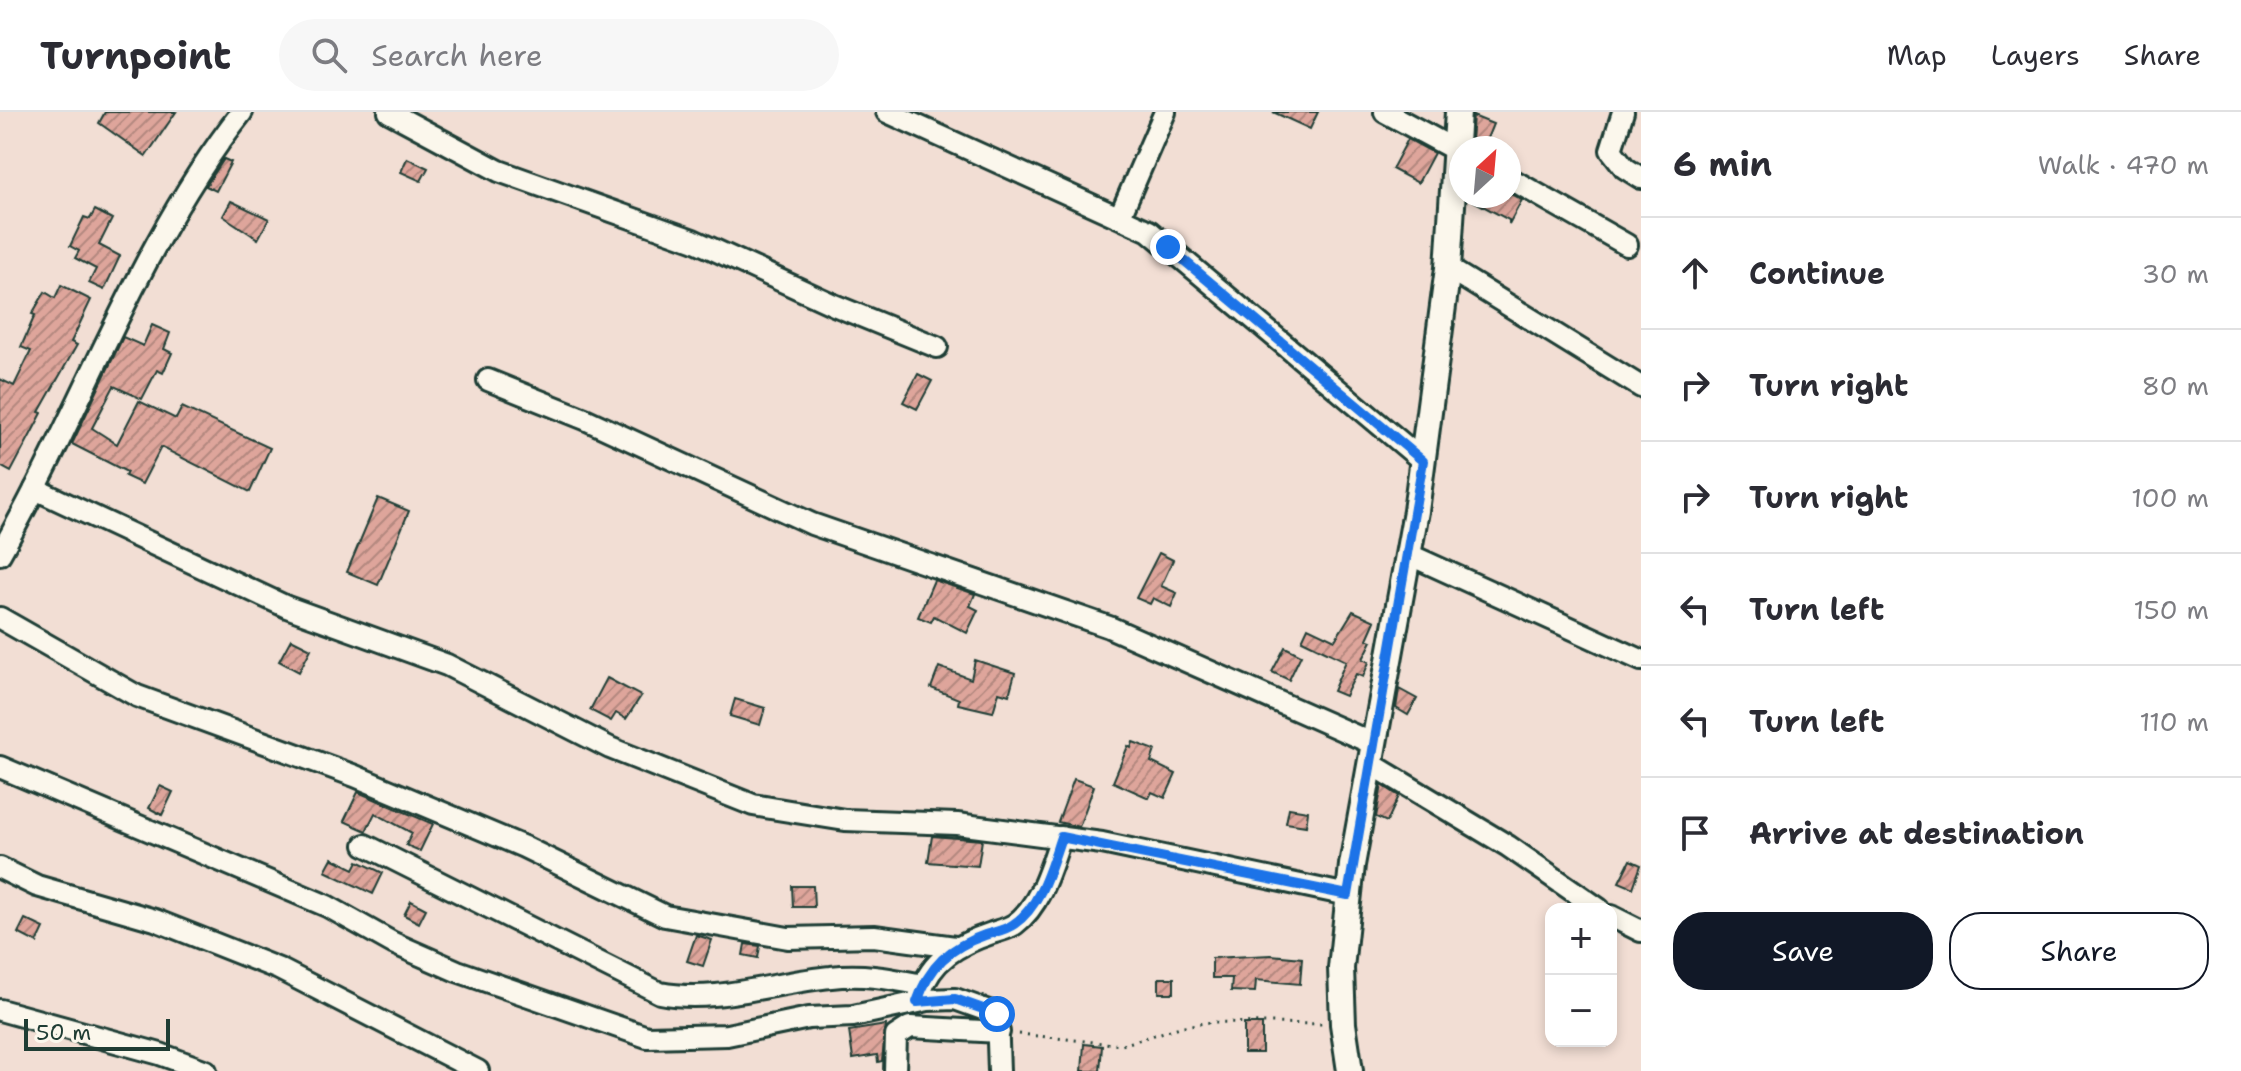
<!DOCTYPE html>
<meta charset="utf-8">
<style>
:root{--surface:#fff;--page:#f7f7f7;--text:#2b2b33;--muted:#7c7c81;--line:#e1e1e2;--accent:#111827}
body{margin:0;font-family:"Shantell Sans",sans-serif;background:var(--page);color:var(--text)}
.controls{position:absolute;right:24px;bottom:24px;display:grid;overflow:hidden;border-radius:16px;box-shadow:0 4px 12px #0003}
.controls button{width:72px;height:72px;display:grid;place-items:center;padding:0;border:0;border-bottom:2px solid var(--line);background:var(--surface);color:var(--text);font:40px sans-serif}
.compass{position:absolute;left:1449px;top:24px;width:72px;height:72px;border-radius:50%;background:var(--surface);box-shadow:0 4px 12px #0003;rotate:26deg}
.scale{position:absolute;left:24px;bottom:20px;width:146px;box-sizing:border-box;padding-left:8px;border:4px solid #1f3d34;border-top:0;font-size:22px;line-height:28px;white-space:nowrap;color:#1f3d34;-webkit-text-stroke:6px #fbf7ec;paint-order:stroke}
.stop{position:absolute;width:24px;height:24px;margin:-18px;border:6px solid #1a73e8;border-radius:50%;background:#fff}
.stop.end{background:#1a73e8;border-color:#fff;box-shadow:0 2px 8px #0008}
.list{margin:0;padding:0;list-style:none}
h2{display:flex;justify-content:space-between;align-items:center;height:104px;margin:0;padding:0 32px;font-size:34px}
h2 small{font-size:26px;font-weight:400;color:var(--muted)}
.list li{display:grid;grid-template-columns:52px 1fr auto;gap:24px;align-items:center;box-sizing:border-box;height:112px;padding:0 32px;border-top:2px solid var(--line)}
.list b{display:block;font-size:30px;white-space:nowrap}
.list em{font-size:26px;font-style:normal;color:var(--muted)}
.actions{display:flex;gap:16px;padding:24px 32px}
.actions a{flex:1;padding:18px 0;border:2px solid var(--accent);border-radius:32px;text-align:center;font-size:28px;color:var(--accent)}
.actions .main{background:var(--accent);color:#fff}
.icon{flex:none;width:44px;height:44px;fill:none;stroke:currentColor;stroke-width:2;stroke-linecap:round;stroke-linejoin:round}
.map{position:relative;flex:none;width:1641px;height:959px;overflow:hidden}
header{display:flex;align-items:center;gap:48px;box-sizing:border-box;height:112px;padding:0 40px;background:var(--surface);border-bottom:2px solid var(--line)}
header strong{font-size:38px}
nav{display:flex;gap:44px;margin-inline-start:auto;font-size:28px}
.search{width:560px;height:72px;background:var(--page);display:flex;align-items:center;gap:20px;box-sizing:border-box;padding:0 28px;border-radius:44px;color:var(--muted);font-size:30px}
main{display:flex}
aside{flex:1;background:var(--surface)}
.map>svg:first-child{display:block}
.building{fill:url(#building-hatch);stroke:#1f3d34;stroke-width:2}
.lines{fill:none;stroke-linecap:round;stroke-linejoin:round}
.minor-casing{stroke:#1f3d34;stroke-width:26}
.tertiary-casing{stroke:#1f3d34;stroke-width:30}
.path{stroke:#1f3d34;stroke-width:3;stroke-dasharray:2 6;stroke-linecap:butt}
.minor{stroke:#fbf7ec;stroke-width:20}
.tertiary{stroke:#fbf7ec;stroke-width:24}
.route{stroke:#1a73e8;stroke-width:10}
</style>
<header>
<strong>Turnpoint</strong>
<div class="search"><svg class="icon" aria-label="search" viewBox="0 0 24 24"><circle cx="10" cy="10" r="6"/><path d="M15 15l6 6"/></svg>Search here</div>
<nav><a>Map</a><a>Layers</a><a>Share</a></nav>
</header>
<main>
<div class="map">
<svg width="1641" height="959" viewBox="0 0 1641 959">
<defs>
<pattern id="building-hatch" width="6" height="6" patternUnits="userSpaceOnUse" patternTransform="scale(2)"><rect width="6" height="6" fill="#dea59b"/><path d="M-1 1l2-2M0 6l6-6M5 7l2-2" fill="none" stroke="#b3887f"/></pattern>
</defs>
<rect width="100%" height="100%" fill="#f2ded4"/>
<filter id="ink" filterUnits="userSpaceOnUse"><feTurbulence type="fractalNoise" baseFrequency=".0125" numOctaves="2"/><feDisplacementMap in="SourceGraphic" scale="16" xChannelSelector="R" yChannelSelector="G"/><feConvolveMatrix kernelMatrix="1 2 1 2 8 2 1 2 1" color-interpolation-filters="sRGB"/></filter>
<g filter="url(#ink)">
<!-- building -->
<g class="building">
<polygon points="105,0 176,0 146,44 99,11"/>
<polygon points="1273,0 1318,0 1310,17"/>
<polygon points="1473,4 1493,12 1484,34 1471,29"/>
<polygon points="1408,27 1434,41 1418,71 1392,57"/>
<polygon points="407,46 428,56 421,69 401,60"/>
<polygon points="224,47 231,50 216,79 206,74"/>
<polygon points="1509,81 1522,88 1509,112 1509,108 1468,86 1509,84"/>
<polygon points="231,89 269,107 258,127 223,104"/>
<polygon points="95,98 112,107 99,133 120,144 104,178 89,171 96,157 75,146 79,139 70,134 84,105 90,107"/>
<polygon points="61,173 91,188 71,230 77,233 39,300 42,301 11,360 0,354 0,267 14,274 31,239 21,235 35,203 32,202 45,180 55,186"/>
<polygon points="152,213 170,221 164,237 172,241 163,261 157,258 142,287 114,274 92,316 117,332 139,289 176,307 182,295 270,336 250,380 161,335 142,372 125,364 127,360 72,332 123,225 143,234"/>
<polygon points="918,262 932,269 917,297 903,290"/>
<polygon points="378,386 409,399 378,473 347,460"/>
<polygon points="1159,441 1173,448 1161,474 1177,481 1171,495 1153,486 1150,492 1136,486"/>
<polygon points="934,468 975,482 970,494 978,498 967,521 934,504 931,510 918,505"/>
<polygon points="1353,499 1375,509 1367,527 1372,529 1363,547 1369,550 1363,565 1356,562 1345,584 1333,579 1346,549 1302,528 1308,515 1335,528"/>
<polygon points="291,527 311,537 299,560 279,549"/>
<polygon points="1285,535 1301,543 1289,568 1272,560"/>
<polygon points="975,548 1015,561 1009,583 999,580 993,600 958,592 959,587 931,576 939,555 971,567"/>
<polygon points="607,566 641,584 626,607 616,601 611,609 590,598"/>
<polygon points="1399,577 1417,587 1408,603 1396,596"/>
<polygon points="735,587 765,596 760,613 730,604"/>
<polygon points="1133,630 1155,638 1151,650 1176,662 1165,686 1152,680 1149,686 1113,670 1128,634 1131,636"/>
<polygon points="1074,667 1094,674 1079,715 1058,710"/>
<polygon points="1382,673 1399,684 1387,710 1376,705"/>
<polygon points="160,674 173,680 162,703 149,696"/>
<polygon points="358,680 433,712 420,739 406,733 412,721 375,701 366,719 344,709"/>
<polygon points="1289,696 1308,699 1306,714 1286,711"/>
<polygon points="932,724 982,728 978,754 928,750"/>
<polygon points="332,746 354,757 358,749 383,761 373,782 325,759"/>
<polygon points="1630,748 1641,753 1633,776 1619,770"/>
<polygon points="792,774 813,774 814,795 793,795"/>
<polygon points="411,789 426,797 419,811 404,803"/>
<polygon points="25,807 44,816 37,831 18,821"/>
<polygon points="696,823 712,828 703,854 687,849"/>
<polygon points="745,832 760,834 758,846 743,843"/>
<polygon points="1271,843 1302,846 1300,872 1256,868 1255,880 1231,879 1232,866 1212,866 1212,846"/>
<rect x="1159" y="866" width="15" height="15"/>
<rect x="1244" y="912" width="18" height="29"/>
<polygon points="886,913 882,949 878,950 877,943 853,947 849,919"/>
<polygon points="1084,932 1102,934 1100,959 1082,959"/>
</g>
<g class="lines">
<defs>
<g id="minor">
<polyline points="389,0 499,59 693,128 834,193 937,235"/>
<polyline points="887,0 1149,119 1423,349"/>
<polyline points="1385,0 1461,41"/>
<polyline points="1623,0 1611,38 1625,56 1641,66"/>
<polyline points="1509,66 1627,133"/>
<polyline points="1120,104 1165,0"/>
<polyline points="1448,156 1641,275"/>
<polyline points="488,268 585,307 812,412 1109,515 1374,632"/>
<polyline points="35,377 287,495 447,553 610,636 753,693 845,708 957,712 1102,731 1348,783"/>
<path d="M0 442C83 297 138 132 242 0"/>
<polyline points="1410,443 1641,548"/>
<polyline points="0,506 137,584 355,664 524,735 665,804 788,826 874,824 955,835"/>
<polyline points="1373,653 1508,734 1599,797"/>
<polyline points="0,655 327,794 393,831 457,859 647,925 727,923 809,906 853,904 928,888 955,887 997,902 999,959"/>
<path d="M365 733 660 881C716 892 775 870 831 865 863 861 892 867 923 873"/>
<polyline points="0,756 37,774 155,808 279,857 478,959"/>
<polyline points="1611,804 1641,819"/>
<path d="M920 882C931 847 959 832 992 821 1000 818 1008 817 1015 812 1041 793 1051 754 1061 725"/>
<polyline points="0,898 160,942 206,959"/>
<polyline points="895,959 896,924 910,915 999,920"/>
</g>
<polyline id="tertiary" points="1350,959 1343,912 1341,856 1352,753 1416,399 1448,156 1458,0"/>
</defs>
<!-- minor casing -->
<use href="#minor" class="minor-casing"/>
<!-- tertiary casing -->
<use href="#tertiary" class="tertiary-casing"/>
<!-- path -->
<polyline class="path" points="1019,922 1122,933 1183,914 1213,910 1323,912"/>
<!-- minor -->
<use href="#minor" class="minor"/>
<!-- tertiary -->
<use href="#tertiary" class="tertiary"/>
</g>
</g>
<g class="lines" filter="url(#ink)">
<!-- route -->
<path class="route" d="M997 902 955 887 917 890C929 854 950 835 985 823 994 820 1006 818 1014 812 1041 794 1051 754 1061 725L1348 783 1423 349 1168 135"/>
</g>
</svg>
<div class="controls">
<button>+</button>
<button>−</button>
</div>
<svg class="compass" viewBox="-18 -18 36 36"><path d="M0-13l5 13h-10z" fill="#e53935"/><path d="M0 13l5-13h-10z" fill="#7c7c81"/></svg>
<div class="scale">50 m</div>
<div class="stop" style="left:997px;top:902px"></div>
<div class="stop end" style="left:1168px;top:135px"></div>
</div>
<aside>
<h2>6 min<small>Walk · 470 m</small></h2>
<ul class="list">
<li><svg class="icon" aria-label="ahead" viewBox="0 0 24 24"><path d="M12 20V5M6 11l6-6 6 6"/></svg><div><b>Continue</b></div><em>30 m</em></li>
<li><svg class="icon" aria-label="right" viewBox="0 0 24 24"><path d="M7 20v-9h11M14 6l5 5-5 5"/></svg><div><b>Turn right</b></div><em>80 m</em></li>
<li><svg class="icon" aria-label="right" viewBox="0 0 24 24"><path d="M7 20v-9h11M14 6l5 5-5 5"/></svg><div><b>Turn right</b></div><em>100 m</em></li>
<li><svg class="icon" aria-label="left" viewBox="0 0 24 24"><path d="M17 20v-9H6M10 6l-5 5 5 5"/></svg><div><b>Turn left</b></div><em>150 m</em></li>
<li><svg class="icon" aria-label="left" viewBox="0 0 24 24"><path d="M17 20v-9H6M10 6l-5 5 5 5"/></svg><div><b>Turn left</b></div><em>110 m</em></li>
<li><svg class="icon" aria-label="arrive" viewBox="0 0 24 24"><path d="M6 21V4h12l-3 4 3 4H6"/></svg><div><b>Arrive at destination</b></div></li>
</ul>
<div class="actions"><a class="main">Save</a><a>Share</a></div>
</aside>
</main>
